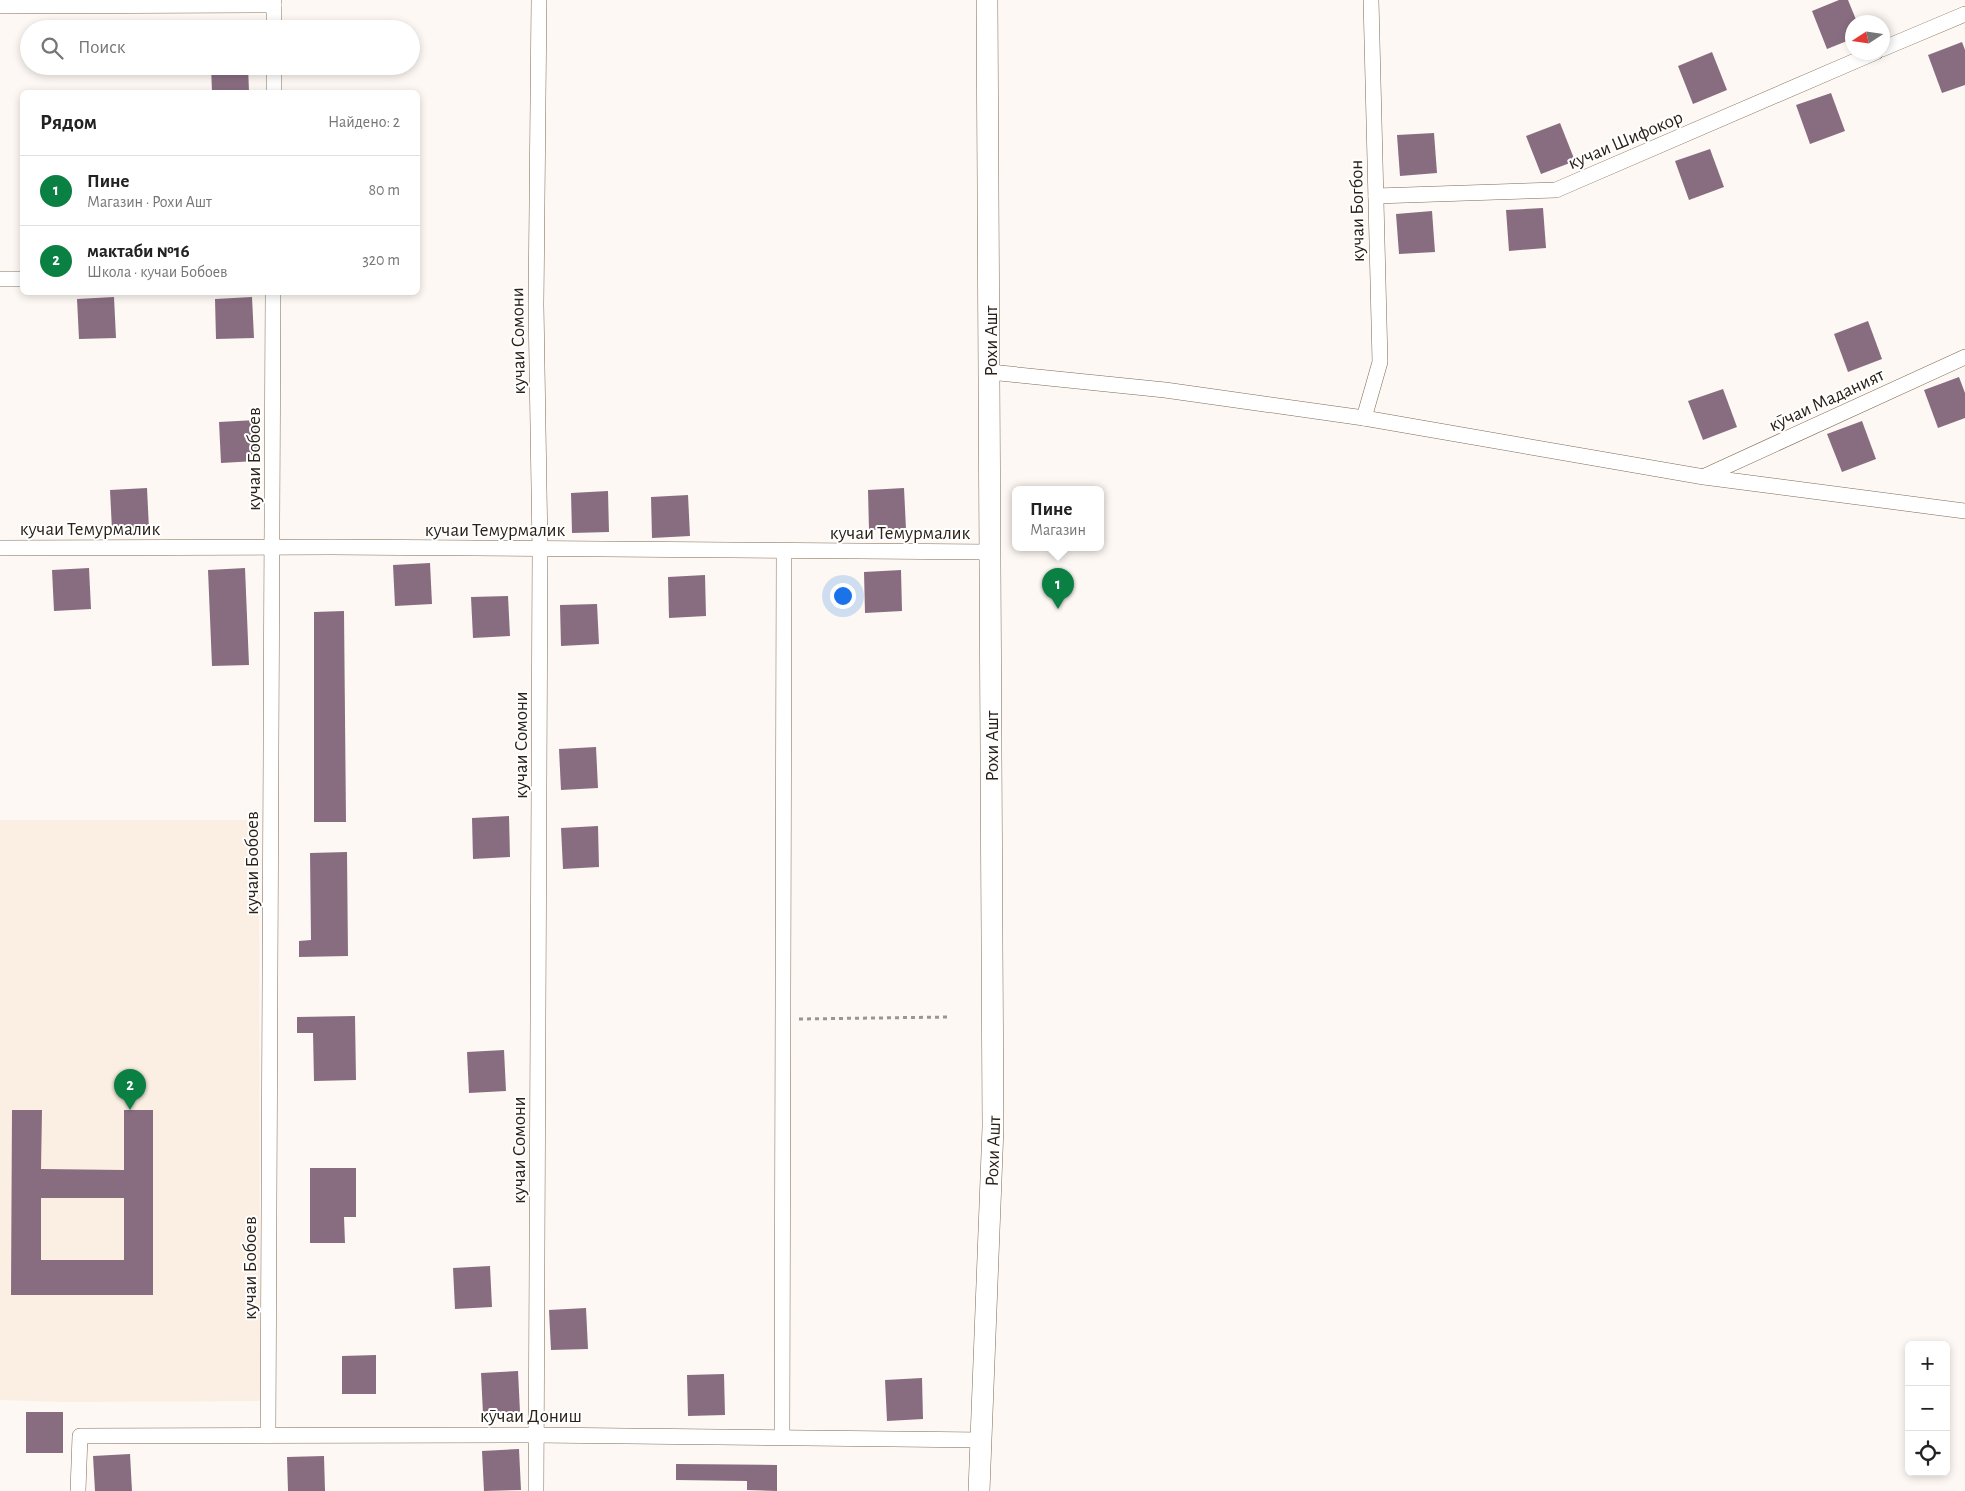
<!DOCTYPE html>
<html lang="ru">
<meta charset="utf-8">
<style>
:root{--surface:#fff;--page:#f2f2f2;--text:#222;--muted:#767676;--line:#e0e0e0;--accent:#0b8043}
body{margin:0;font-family:"Alegreya Sans",sans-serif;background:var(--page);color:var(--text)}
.controls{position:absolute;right:15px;bottom:15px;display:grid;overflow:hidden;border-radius:8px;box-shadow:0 2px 8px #0003}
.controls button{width:45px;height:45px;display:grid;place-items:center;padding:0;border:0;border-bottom:1px solid var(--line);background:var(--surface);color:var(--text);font:25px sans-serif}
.compass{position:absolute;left:1845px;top:15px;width:45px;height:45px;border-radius:50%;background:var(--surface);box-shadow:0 2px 8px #0003;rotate:258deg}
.you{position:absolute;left:842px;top:595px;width:18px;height:18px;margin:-12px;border:4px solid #fff;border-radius:50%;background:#1a73e8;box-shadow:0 0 0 8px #1a73e833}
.badge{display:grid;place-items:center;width:32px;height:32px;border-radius:50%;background:var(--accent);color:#fff;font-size:16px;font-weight:700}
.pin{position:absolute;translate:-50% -41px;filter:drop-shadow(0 1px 2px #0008)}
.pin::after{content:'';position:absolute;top:26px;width:18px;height:15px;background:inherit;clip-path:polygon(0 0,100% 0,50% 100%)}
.popup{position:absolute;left:1012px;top:486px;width:92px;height:65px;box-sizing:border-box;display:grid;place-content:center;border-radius:8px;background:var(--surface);filter:drop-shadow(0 1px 4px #0005);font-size:16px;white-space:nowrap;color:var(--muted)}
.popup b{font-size:19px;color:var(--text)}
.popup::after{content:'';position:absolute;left:50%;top:100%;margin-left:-10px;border:10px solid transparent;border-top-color:var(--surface)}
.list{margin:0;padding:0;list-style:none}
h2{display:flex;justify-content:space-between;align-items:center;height:65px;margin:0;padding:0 20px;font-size:21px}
h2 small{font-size:16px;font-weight:400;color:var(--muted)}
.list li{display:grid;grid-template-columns:32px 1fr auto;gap:15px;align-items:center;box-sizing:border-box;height:70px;padding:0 20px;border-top:1px solid var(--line)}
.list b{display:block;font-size:19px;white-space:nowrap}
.list p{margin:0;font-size:16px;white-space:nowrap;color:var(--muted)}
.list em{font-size:16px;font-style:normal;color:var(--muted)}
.icon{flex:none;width:28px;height:28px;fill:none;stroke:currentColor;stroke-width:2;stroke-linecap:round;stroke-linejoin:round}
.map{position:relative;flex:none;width:1965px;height:1491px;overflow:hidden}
.search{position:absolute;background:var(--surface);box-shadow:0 2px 8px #0003;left:20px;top:20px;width:400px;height:55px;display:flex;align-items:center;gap:12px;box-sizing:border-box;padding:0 18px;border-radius:28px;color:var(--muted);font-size:19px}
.panel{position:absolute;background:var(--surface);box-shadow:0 2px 8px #0003;left:20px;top:90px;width:400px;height:205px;border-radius:8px}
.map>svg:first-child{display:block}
.built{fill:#fbeee2}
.building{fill:#886d80;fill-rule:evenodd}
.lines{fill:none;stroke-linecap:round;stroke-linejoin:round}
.street-casing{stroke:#806a53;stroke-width:16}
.secondary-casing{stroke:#806a53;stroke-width:22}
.path{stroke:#9c958e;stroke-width:3;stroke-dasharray:4 4;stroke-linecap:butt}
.street{stroke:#fff;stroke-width:15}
.secondary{stroke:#fff;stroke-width:21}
.labels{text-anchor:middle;stroke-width:4;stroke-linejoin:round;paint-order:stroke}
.street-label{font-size:19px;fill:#2a2118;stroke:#fff}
</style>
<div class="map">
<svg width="1965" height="1491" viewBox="0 0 1965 1491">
<rect width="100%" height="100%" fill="#fdf8f3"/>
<!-- built -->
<polygon class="built" points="0,820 259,820 260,1401 65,1402 0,1400"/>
<!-- building -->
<g class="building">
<polygon points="1839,0 1848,0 1857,22 1852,22 1852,39 1827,49 1812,11"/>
<polygon points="1962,42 1965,50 1965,85 1942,93 1928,55"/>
<polygon points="1712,52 1727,90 1693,104 1678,66"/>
<polygon points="211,66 248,66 249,92 212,92"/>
<polygon points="1831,93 1845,131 1810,144 1796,105"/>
<polygon points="1560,123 1575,161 1541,174 1526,136"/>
<polygon points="1434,133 1437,173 1400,176 1397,135"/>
<polygon points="1710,149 1724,187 1689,200 1675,161"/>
<polygon points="1543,208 1546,248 1509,251 1506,210"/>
<polygon points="1432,211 1435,252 1399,254 1396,214"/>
<polygon points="114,297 116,338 79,339 77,299"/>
<polygon points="252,297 254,338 216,339 215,299"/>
<polygon points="1868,321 1882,359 1848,372 1834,334"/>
<polygon points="1959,377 1965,393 1965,418 1938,428 1924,390"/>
<polygon points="1723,389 1737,427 1703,440 1688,401"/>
<polygon points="256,420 258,461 221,463 219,422"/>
<polygon points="1862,421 1876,459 1842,472 1827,434"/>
<polygon points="147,488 149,529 112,530 110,490"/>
<polygon points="904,488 906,529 869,530 868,490"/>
<polygon points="608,491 609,532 572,533 571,493"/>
<polygon points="688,495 690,536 652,538 651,497"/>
<polygon points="430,563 432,604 395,606 393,565"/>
<polygon points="89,568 91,609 54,611 52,570"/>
<polygon points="245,568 249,665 212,666 208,570"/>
<polygon points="901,570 902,611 865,613 864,572"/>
<polygon points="705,575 706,616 669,618 668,577"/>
<polygon points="508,596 510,636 473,638 471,597"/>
<polygon points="597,604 599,644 561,646 560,605"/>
<polygon points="344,611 346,822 314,822 314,612"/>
<polygon points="596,747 598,788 561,790 559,749"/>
<polygon points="509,816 510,857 473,859 472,818"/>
<polygon points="598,826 599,867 563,869 561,828"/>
<polygon points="347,852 348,956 299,957 299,941 311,940 310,853"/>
<polygon points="355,1016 356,1080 314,1081 313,1033 297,1033 297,1017"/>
<polygon points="504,1050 506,1091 469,1093 467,1052"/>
<path d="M12 1110H42L41 1169 124 1170V1110H153V1295H11ZM41 1198H124V1260H41Z"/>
<polygon points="310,1168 356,1168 356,1217 344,1217 345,1243 310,1243"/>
<polygon points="490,1266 492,1307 455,1309 453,1268"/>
<polygon points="586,1308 588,1349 551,1350 549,1310"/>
<polygon points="376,1355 376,1394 342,1394 342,1356"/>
<polygon points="518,1371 520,1412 483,1414 481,1373"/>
<polygon points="724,1374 725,1415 688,1416 687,1375"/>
<polygon points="922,1378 923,1419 887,1421 885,1380"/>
<rect x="26" y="1412" width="37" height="41"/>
<polygon points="519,1449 521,1490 484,1491 482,1451"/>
<polygon points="130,1454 132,1491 95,1491 93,1456"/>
<polygon points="324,1456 325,1491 288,1491 287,1457"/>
<polygon points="676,1464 777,1465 777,1491 747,1490 747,1481 676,1480"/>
</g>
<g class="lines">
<defs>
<g id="street">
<polyline points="0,6 274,5"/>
<polyline points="274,29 274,0"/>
<polyline points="1882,49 1965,14"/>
<polyline points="274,92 274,66"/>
<polyline points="1376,196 1556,190 1876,52"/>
<polyline points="0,279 22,279"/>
<polyline points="990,372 1165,390 1364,418 1704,477 1965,511"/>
<polyline points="1364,418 1380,362 1371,0"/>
<polyline points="1705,476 1965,357"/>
<polyline points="0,548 331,547 990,552"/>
<polyline points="268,1435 273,292"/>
<polyline points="782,1437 784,551"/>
<polyline points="78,1491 80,1436 536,1435 982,1440"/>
<polyline points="536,1491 540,549 536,305 539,0"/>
</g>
<polyline id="secondary" points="979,1491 993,1127 987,0"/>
</defs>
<!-- street casing -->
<use href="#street" class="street-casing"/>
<!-- secondary casing -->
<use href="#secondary" class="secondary-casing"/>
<!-- path -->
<polyline class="path" points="799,1019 950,1017"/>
<!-- street -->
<use href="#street" class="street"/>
<!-- secondary -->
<use href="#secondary" class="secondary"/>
</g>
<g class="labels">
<!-- street labels -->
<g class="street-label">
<text transform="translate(1625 139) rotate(-23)" y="7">кучаи Шифокор</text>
<text transform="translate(1356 211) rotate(-91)" y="7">кучаи Богбон</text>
<text transform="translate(517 341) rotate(-91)" y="7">кучаи Сомони</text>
<text transform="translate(990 341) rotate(-90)" y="7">Рохи Ашт</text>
<text transform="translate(1826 399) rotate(-25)" y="7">кӯчаи Маданият</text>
<text transform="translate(253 459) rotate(-90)" y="7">кучаи Бобоев</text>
<text x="90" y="535">кучаи Темурмалик</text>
<text x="495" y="536">кучаи Темурмалик</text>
<text x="900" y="539">кучаи Темурмалик</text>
<text transform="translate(520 745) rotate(-90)" y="7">кучаи Сомони</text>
<text transform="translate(991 746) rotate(-90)" y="7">Рохи Ашт</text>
<text transform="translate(251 863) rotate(-90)" y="7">кучаи Бобоев</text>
<text transform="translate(518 1150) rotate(-90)" y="7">кучаи Сомони</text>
<text transform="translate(992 1151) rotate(-88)" y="7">Рохи Ашт</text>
<text transform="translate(249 1268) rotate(-90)" y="7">кучаи Бобоев</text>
<text x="531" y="1422">кӯчаи Дониш</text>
</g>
</g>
</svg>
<div class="controls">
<button>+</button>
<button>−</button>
<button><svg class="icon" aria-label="locate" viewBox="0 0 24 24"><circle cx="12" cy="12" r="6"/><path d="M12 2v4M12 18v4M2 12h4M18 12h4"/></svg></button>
</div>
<svg class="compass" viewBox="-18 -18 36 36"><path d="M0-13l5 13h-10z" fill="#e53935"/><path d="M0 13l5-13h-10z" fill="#767676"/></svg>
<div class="you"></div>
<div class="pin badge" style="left:1058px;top:609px">1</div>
<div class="popup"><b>Пине</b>Магазин</div>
<div class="pin badge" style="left:130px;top:1110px">2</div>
<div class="search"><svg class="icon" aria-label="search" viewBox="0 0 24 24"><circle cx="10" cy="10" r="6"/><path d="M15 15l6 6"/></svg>Поиск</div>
<section class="panel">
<h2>Рядом<small>Найдено: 2</small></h2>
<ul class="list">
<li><span class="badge">1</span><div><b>Пине</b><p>Магазин · Рохи Ашт</p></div><em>80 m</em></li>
<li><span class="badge">2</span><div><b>мактаби №16</b><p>Школа · кучаи Бобоев</p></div><em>320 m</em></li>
</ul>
</section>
</div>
